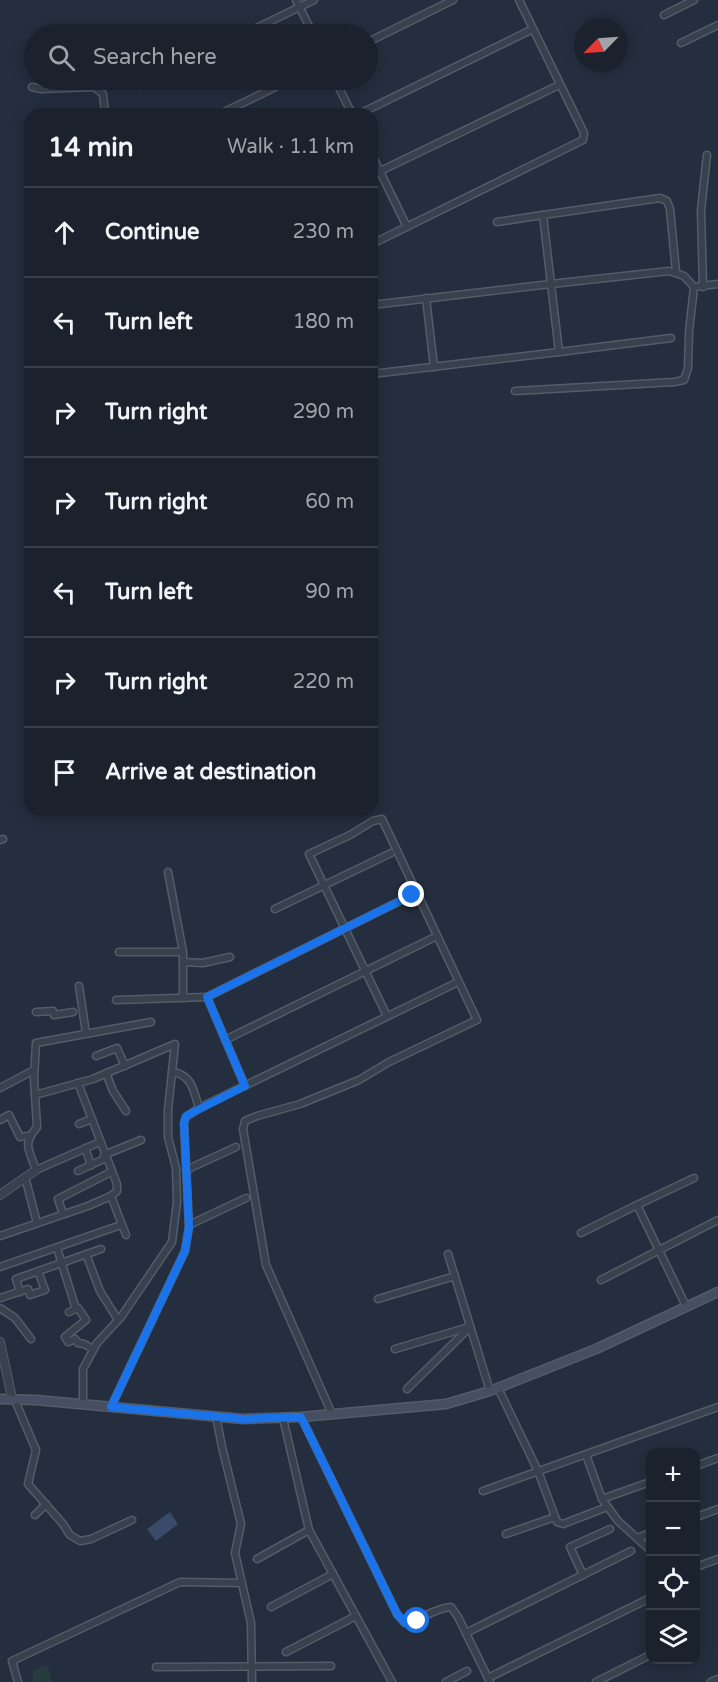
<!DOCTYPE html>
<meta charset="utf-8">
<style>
:root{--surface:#1b222e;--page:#242a36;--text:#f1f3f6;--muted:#a0a4aa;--line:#393f4a}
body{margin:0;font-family:"Varela Round",sans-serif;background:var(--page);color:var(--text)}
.controls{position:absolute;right:18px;bottom:18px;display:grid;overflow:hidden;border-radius:12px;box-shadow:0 3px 15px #0003}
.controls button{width:54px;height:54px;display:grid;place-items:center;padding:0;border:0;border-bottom:2px solid var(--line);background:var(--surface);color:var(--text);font:30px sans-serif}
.compass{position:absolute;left:574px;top:18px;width:54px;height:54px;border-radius:50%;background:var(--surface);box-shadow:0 3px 15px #0003;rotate:245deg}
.stop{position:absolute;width:18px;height:18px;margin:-14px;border:4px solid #1a73e8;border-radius:50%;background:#fff}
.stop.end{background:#1a73e8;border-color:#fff;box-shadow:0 2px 6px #0008}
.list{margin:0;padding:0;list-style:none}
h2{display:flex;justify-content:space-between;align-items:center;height:78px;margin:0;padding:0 24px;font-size:26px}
h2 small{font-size:20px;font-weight:400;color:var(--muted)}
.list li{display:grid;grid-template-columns:39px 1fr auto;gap:18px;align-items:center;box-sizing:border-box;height:90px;padding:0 24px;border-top:2px solid var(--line)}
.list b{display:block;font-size:22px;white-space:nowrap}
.list em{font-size:20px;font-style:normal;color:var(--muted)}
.icon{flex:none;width:33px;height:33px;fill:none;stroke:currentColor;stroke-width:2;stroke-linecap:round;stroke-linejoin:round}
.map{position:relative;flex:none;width:718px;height:1682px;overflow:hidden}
.search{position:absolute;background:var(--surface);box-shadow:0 3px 15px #0003;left:24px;top:24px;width:354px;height:66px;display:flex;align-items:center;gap:15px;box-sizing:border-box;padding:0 21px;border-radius:33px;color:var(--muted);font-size:22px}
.panel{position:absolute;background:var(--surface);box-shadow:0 3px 15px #0003;left:24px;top:108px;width:354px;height:708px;border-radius:18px}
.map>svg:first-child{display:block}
.green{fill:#263c3f}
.water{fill:#394b68}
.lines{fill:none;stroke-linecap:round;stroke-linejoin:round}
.minor-casing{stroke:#535c69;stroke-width:9}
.tertiary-casing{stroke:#535c69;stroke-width:10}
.secondary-casing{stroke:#535c69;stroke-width:11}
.minor{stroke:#38414e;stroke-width:6}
.tertiary{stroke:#38414e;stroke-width:8}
.secondary{stroke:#464f61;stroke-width:8}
.route{stroke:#1a73e8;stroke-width:8}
</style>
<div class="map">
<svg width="718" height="1682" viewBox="0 0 718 1682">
<rect width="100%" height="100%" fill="#242e3e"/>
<!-- green -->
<polygon class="green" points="47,1665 52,1682 33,1682 33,1670"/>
<!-- water -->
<polygon class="water" points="170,1512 178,1524 156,1541 147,1529"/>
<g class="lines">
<defs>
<g id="minor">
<polyline points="296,0 313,34"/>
<polyline points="664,15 694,0"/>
<polyline points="244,34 314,0"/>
<polyline points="368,42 453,0"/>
<polyline points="681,43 718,25"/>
<polyline points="335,80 352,114"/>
<polyline points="140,86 153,80"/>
<polyline points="32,87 41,89 94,87 103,94 105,114"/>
<polyline points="220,114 290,80"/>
<polyline points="359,114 533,29"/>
<polyline points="372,155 407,227"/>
<polyline points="372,175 559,85"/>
<polyline points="497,222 543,215"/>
<polyline points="372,244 583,140 584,133 519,0"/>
<polyline points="703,287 701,210 707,155"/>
<polyline points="426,298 434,367"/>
<polyline points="372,305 551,284 543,215 660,198 667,201 670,209 676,272"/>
<polyline points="559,352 671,338"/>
<polyline points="372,374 559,352 551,284 669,271 684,276 694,287 718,284"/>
<polyline points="515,391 674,382 684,380 688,368 689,332 694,287"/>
<polyline points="0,840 3,839"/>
<polyline points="168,872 183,952 183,998"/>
<polyline points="275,909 391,853"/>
<polyline points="119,952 183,952"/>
<polyline points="183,962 203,963 230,957"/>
<polyline points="79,986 86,1033"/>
<polyline points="116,1000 207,997"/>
<polyline points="36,1012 53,1011 54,1015 73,1012"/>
<polyline points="225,1040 433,938"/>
<polyline points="96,1056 117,1048 125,1066"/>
<path d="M172 1072C192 1074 194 1092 199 1108"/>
<polyline points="106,1073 113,1091 126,1111"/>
<polyline points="245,1086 207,997 412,895"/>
<polyline points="0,1088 34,1070"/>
<polyline points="35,1095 93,1079 175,1044 168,1110 168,1137 176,1168 177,1202 172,1242 121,1317 97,1343 83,1369 83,1405"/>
<polyline points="0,1120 9,1115 20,1137 28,1136"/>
<polyline points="79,1124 92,1119"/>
<path d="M100 1142 36 1170C29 1149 22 1145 37 1127L34 1079 36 1043 151 1022"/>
<polyline points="85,1148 91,1165"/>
<polyline points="104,1155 141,1140"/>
<polyline points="186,1170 236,1147"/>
<polyline points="78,1171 106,1158"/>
<polyline points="25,1177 37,1223"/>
<polyline points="111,1196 126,1235"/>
<polyline points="637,1205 694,1178"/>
<polyline points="63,1214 58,1199 111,1172"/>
<polyline points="189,1225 246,1198"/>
<polyline points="581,1233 637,1205 686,1306"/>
<polyline points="0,1236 88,1206 111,1196 117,1191 117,1184 78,1083"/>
<polyline points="57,1248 76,1309"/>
<polyline points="86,1254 100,1291 118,1320"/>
<polyline points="448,1254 490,1391"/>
<polyline points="0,1267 121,1225"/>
<polyline points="601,1280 718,1220"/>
<polyline points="20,1292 16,1279 101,1249"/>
<polyline points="0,1298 28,1289 30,1295 45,1290 38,1271"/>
<polyline points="378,1299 455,1276"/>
<polyline points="0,1308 15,1318 31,1339"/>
<polyline points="69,1312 78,1308 86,1320 65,1337 68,1342 75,1339 78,1343 84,1344 93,1349"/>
<polyline points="395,1349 469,1327"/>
<polyline points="498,1388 538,1471 557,1522 563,1524 607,1507"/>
<polyline points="407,1389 470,1327"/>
<polyline points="14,1398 36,1450 28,1484 63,1524 70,1535 80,1541 91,1539 132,1520"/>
<polyline points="111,1407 185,1251 189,1227 184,1123 186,1117 199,1108 454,984"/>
<polyline points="332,1414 266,1265 243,1129 245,1121 257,1116 300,1104 359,1080 389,1062 477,1020 382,819 373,821 350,835 309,854 387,1016"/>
<polyline points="216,1416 222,1447 241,1524 235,1553 251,1623 252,1682"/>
<path d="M301 1417 397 1614 405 1623C422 1620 434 1608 451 1607L458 1617 490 1682"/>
<polyline points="283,1418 309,1530 392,1682"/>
<polyline points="586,1455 602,1499"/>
<polyline points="696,1466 718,1458"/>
<polyline points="650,1482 602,1499 618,1521 650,1550"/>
<polyline points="483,1491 718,1407"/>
<polyline points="35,1515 46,1504"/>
<polyline points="696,1517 718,1509"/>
<polyline points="506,1534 555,1517"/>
<polyline points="637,1538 650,1533"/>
<polyline points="257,1559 309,1530"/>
<polyline points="696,1567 718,1559"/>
<polyline points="583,1575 570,1547 610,1529"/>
<polyline points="271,1607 333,1574"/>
<polyline points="466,1633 631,1551"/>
<polyline points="286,1652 356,1616"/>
<polyline points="156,1667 331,1666"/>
<polyline points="488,1678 650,1598"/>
<polyline points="18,1682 12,1661 180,1582 242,1583"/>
<polyline points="446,1682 467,1671"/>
<polyline points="596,1682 650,1655"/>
<polyline points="711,1682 718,1679"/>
</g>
<g id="tertiary">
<polyline points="0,1195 36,1170"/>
<polyline points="0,1342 12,1398"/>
</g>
<polyline id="secondary" points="0,1399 36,1400 243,1419 301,1417 446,1404 490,1391 596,1349 718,1292"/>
</defs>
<!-- minor casing -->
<use href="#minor" class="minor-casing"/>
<!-- tertiary casing -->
<use href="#tertiary" class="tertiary-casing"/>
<!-- secondary casing -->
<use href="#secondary" class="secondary-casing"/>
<!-- minor -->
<use href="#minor" class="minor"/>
<!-- tertiary -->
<use href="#tertiary" class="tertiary"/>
<!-- secondary -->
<use href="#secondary" class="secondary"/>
</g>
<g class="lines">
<!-- route -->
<polyline class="route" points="412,895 207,997 245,1086 186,1116 184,1123 189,1227 185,1251 111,1407 243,1419 301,1417 397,1614 405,1623 417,1621"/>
</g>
</svg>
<div class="controls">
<button>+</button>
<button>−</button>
<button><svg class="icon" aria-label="locate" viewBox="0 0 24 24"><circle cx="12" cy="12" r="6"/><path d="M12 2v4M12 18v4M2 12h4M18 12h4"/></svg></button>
<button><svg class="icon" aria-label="layers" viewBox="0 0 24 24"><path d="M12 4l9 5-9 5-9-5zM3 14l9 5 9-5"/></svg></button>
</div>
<svg class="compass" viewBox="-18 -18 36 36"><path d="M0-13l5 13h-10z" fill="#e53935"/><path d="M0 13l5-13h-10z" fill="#a0a4aa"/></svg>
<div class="stop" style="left:417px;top:1621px"></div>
<div class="stop end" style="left:412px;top:895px"></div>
<div class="search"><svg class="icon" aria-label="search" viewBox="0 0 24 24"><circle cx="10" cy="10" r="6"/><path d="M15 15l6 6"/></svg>Search here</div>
<section class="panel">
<h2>14 min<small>Walk · 1.1 km</small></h2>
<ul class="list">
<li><svg class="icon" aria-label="ahead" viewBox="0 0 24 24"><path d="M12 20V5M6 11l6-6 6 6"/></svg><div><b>Continue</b></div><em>230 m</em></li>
<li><svg class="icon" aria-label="left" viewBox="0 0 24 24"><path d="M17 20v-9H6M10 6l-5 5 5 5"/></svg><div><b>Turn left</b></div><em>180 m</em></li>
<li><svg class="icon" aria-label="right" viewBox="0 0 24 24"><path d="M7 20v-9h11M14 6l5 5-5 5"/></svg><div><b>Turn right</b></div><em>290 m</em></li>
<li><svg class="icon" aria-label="right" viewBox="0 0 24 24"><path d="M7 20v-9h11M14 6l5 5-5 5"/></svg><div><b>Turn right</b></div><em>60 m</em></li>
<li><svg class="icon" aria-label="left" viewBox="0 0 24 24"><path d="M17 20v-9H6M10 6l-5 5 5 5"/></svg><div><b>Turn left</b></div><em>90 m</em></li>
<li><svg class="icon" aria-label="right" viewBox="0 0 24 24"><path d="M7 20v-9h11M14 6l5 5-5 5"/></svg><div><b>Turn right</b></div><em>220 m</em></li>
<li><svg class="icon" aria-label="arrive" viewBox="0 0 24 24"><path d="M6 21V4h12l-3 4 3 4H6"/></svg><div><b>Arrive at destination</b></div></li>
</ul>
</section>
</div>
